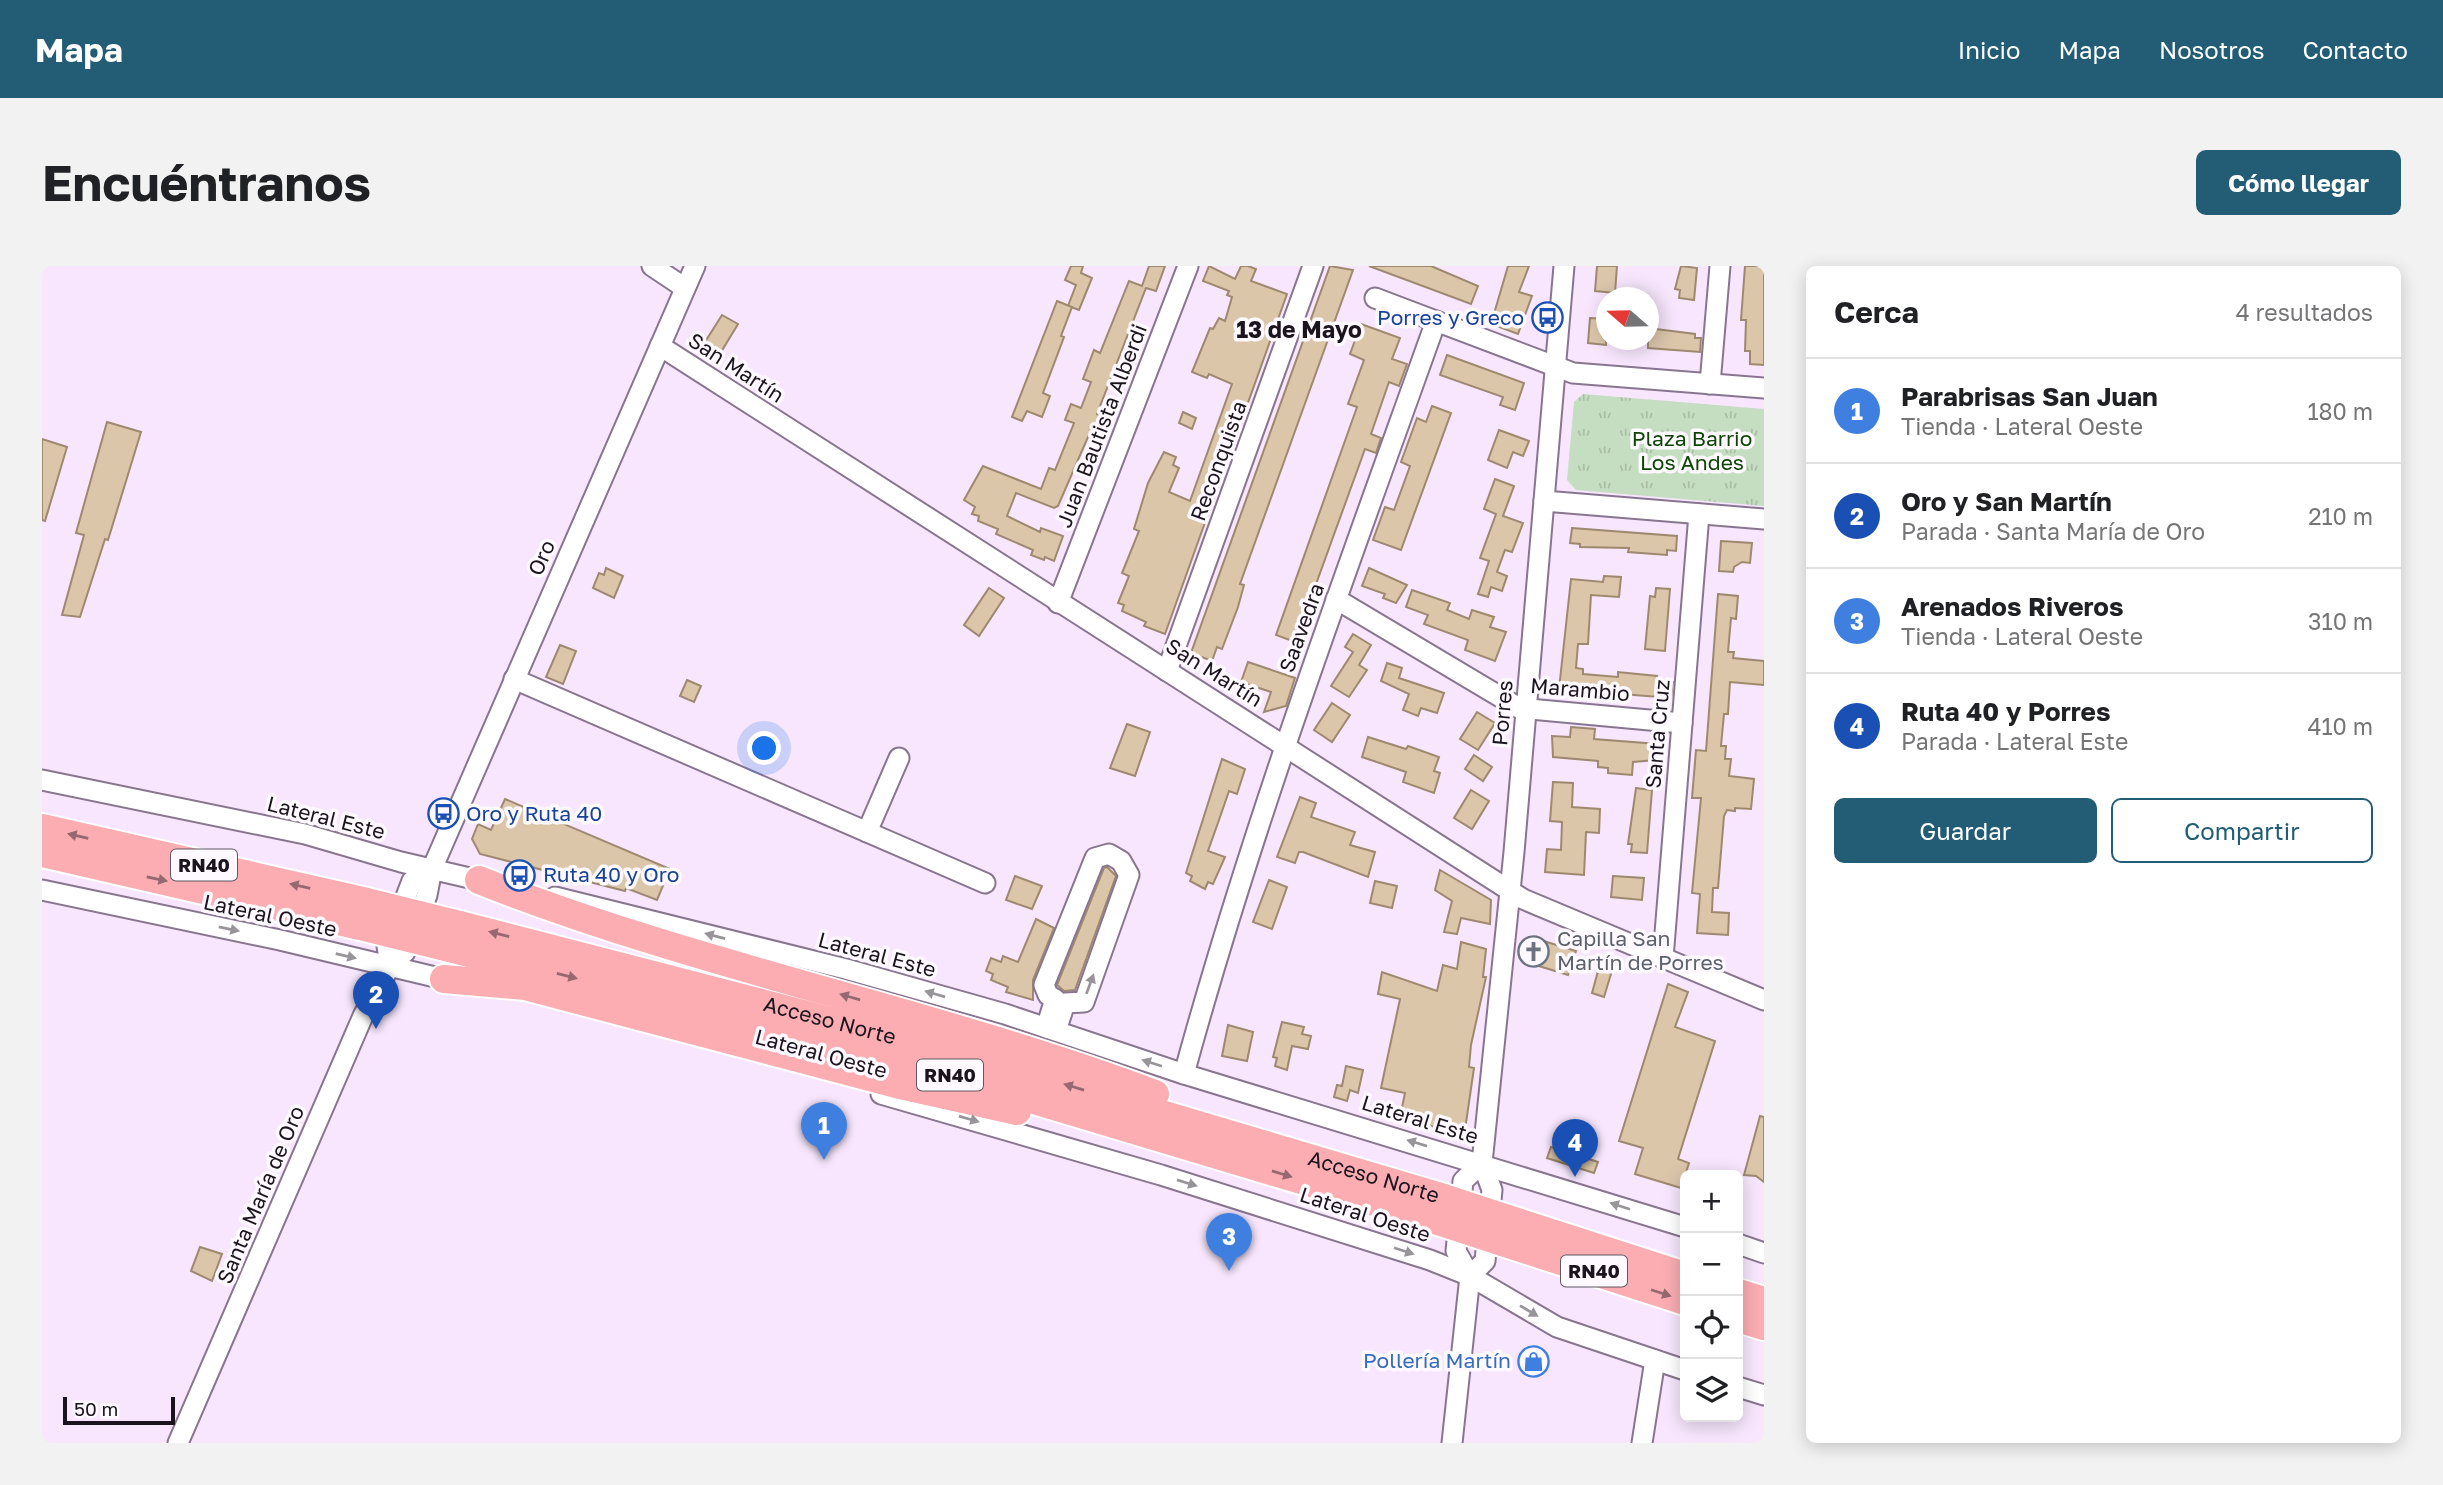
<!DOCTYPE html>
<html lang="es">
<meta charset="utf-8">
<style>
:root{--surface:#fff;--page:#f2f2f2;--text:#202124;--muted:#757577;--line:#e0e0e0;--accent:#225d75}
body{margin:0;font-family:"Golos Text",sans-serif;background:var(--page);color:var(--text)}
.controls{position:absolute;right:21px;bottom:21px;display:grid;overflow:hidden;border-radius:10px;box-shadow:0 4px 18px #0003}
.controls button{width:63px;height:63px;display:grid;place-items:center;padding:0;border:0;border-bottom:2px solid var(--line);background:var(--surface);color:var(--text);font:35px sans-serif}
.compass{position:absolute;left:1554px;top:21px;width:63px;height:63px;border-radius:50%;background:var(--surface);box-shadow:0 4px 18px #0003;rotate:290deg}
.scale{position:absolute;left:21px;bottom:18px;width:112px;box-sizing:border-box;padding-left:7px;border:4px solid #1b141e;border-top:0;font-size:19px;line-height:24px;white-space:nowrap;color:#1b141e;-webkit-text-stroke:5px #fdf9ff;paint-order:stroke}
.you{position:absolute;left:723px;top:483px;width:24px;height:24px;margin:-18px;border:5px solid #fff;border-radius:50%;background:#1a73e8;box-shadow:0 0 0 10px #1a73e833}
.badge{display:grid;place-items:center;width:46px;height:46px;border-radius:50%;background:var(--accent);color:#fff;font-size:23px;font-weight:700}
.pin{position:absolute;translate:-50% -58px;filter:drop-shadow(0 2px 4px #0008)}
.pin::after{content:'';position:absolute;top:37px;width:24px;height:21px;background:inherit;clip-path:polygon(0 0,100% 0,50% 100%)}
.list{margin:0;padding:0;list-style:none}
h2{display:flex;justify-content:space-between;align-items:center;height:91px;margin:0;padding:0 28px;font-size:30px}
h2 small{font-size:23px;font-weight:400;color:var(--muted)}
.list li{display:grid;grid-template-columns:46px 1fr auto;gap:21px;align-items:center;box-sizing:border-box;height:105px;padding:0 28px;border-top:2px solid var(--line)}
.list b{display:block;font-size:26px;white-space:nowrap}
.list p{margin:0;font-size:23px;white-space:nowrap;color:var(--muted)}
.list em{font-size:23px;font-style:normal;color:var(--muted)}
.actions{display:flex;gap:14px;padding:21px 28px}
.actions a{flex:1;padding:16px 0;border:2px solid var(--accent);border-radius:10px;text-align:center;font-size:24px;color:var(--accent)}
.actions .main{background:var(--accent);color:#fff}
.icon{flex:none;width:38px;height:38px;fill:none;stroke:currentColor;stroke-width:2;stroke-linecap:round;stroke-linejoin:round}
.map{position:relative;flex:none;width:1722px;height:1177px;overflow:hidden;border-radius:10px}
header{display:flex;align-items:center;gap:42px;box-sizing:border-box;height:98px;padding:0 35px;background:var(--accent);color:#fff}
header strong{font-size:33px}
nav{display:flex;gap:38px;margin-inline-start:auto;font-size:24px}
.intro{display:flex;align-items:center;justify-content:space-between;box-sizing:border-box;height:168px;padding:0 42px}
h1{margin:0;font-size:49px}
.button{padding:18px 32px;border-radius:10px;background:var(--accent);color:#fff;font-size:24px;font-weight:700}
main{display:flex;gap:42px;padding:0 42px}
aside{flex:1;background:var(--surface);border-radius:10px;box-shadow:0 4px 18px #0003}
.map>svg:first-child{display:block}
.grass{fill:url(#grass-tufts)}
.building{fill:#dbc6aa;stroke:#9e896f;stroke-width:2}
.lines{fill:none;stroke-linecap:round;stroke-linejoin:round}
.minor-casing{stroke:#88758f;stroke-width:23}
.highway-casing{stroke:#fff;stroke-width:32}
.minor{stroke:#fff;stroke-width:19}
.highway{stroke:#fbadb2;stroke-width:28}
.highway-bridge-casing{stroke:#fff;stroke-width:32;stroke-linecap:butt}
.highway-bridge{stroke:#fbadb2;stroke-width:28}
.oneway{fill:#96686f}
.oneway2{fill:#98959a}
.labels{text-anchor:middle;stroke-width:7;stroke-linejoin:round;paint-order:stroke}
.shield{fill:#fdf9ff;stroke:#5f5962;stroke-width:2}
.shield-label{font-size:19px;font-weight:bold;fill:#1b141e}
.transit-label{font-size:21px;fill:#164399;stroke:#fdf9ff;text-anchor:start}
.street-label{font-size:21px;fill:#1b141e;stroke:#fdf9ff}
.park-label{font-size:21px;fill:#0e4505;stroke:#fdf9ff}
.worship-label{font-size:21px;fill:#5b616d;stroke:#fdf9ff;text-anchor:start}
.shop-label{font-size:21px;fill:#366cbe;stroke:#fdf9ff;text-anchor:end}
.neighbourhood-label{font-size:23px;font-weight:bold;fill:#1b141e;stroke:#fdf9ff}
</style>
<header>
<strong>Mapa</strong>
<nav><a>Inicio</a><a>Mapa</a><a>Nosotros</a><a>Contacto</a></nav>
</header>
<div class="intro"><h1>Encuéntranos</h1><a class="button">Cómo llegar</a></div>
<main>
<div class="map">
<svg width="1722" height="1177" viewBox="0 0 1722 1177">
<defs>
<pattern id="grass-tufts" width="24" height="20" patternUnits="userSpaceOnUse" patternTransform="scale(1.75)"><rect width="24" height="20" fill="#c5dec1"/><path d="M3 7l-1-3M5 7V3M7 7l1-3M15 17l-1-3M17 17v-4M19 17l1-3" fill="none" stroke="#a9bea5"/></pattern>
</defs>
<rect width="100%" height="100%" fill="#f7e6fd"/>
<!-- grass -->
<polygon class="grass" points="1541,128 1722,143 1722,240 1534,224 1525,214 1532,136"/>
<!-- building -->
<g class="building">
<polygon points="1029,0 1041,0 1039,7 1050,12 1037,44 1026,40 1034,19 1023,14"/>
<polygon points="1107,0 1123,0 1114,25 1104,22 1055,148 1062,151 1056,167 1049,164 1016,240 1012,242 974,227 965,250 998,266 999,262 1021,270 1012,295 1003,291 1002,294 989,289 991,284 954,268 956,263 936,255 937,250 930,248 933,241 922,234 941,200 999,223 1007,202 1013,204 1032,157 1023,154 1029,138 1039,142 1049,116 1041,113 1052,84 1058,87 1087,15 1100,20"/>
<polygon points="1167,0 1193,13 1199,0 1206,0 1214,3 1209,15 1245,28 1123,368 1102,360 1104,356 1080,345 1082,339 1076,337 1087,310 1080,307 1097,265 1092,263 1106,217 1122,186 1134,191 1131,199 1137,202 1127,226 1148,235 1190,118 1167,108 1165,112 1150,106 1168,62 1171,63 1177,52 1183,55 1190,31 1185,29 1187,25 1161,15"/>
<polygon points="1288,0 1311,4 1198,318 1202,319 1196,341 1180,383 1175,381 1170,395 1149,387"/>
<polygon points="1327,0 1389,0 1436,20 1429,38"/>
<polygon points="1466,0 1487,0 1477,26 1490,30 1476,68 1449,58"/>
<polygon points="1555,0 1575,0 1573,27 1553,25"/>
<polygon points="1639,0 1655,2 1652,34 1637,32 1638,24 1633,23"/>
<polygon points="1703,0 1722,0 1722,99 1708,98 1708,85 1703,85 1704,54 1699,54"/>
<polygon points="1015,35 1030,41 1019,70 1022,71 1001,127 1008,130 1000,151 985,145 980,155 970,151"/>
<polygon points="680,49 696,58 679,86 663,76"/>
<polygon points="1548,52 1563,53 1564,79 1546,77"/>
<polygon points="1319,58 1358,72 1350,93 1365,98 1357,120 1347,116 1329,168 1339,172 1334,187 1323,183 1253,376 1234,369 1315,141 1306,138 1322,94 1308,88"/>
<polygon points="1606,62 1653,68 1653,72 1659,72 1658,86 1606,82"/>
<polygon points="1405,89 1482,117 1473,144 1458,139 1461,131 1398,109"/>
<polygon points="1390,140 1409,147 1359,284 1331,274 1343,241 1352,244 1368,200 1359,196 1375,152 1384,156"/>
<polygon points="1141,146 1154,152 1150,163 1137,157"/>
<polygon points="65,156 99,166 66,274 63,273 38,351 20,349 42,269 34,267"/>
<polygon points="1457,164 1487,175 1481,190 1471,186 1465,202 1446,194"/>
<polygon points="0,173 25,181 3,255 0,254"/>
<polygon points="1453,213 1472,220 1461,250 1481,257 1470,286 1463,284 1455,306 1465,310 1460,325 1449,321 1446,331 1436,328 1447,295 1438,292 1454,248 1442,243"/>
<polygon points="1530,262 1635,270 1634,285 1625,284 1625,289 1586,286 1587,282 1538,281 1538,278 1528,277"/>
<polygon points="1679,275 1710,277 1708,297 1700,296 1692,301 1691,306 1677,305"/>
<polygon points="564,302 581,310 572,332 551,322 557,307 562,309"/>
<polygon points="1327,302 1365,319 1354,337 1341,332 1343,328 1320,320"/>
<polygon points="1562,310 1579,311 1577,331 1549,329 1546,378 1536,378 1534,402 1541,403 1541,408 1576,411 1576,406 1615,410 1614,415 1631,416 1629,432 1517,423 1529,313 1561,316"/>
<polygon points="947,322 962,332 937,370 922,359"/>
<polygon points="1614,322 1628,323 1623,385 1603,383 1608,330 1613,331"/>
<polygon points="1370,324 1408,337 1405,344 1427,353 1430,344 1452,351 1448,361 1464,366 1453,395 1423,384 1426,374 1382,358 1386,349 1364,341"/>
<polygon points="1676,328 1696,330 1694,353 1689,352 1686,386 1692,386 1691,392 1722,395 1722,419 1688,416 1686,448 1682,448 1679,480 1684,480 1683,493 1689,493 1687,510 1712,513 1709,543 1693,542 1693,545 1685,544 1682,550 1676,622 1671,622 1670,646 1687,647 1686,669 1655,667 1658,628 1650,627 1659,532 1650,532 1654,484 1664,485"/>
<polygon points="1311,368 1329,379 1317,399 1325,404 1307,431 1289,420 1311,386 1303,381"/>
<polygon points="518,379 534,385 521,418 504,411"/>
<polygon points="1206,396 1253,412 1244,440 1222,446 1229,426 1199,416"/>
<polygon points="1345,397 1360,402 1357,412 1402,427 1395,447 1379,442 1376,450 1361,444 1367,428 1339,415"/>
<polygon points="645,414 659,420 652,436 638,430"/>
<polygon points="1290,437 1308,449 1290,476 1272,464"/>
<polygon points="1435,446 1453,457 1436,484 1418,473"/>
<polygon points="1085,458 1108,466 1093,510 1068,502"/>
<polygon points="1529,461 1553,463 1552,473 1616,478 1614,494 1591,496 1590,509 1566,507 1566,502 1556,501 1556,495 1511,491 1510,470 1528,471"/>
<polygon points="1326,471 1364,483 1366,480 1397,491 1392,505 1398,507 1392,527 1361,516 1364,506 1320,491"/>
<polygon points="1432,489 1450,501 1441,515 1423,503"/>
<polygon points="1180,493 1203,503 1195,528 1187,525 1177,554 1166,585 1183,591 1171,618 1166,616 1163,623 1148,615 1150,610 1144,607"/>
<polygon points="1511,516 1531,517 1530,541 1558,543 1557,567 1544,566 1542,609 1503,606 1505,583 1519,584 1520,556 1508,555"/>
<polygon points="1594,522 1610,524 1605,587 1589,586 1590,578 1586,578"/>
<polygon points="1429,524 1447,535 1430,563 1412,552"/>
<polygon points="1258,531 1274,537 1269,551 1313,566 1308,579 1333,586 1326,611 1261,586 1257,586 1253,597 1235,591"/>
<polygon points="463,533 628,603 615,634 584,622 583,625 438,588 430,573 436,558 449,564"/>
<polygon points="1065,601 1074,610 1033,724 1022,725 1015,719 1062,602"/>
<polygon points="1398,604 1449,634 1448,658 1419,652 1415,668 1402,666 1410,635 1393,624"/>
<polygon points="973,610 1000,620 990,643 964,634"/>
<polygon points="1571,610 1602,612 1600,634 1569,631"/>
<polygon points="1227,614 1245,621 1230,663 1211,656"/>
<polygon points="1333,615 1355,620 1350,642 1328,637"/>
<polygon points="994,653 1012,662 991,714 991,734 964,726 966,721 949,714 951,708 944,705 949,692 959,696 961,690 976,696"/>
<polygon points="1495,673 1534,685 1526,709 1487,697"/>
<polygon points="1419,676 1444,683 1441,711 1444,711 1429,779 1427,801 1432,802 1423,864 1417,868 1358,851 1363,827 1339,822 1358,733 1336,728 1340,706 1395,725 1401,699 1415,703"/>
<polygon points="1559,694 1572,698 1562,731 1550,727"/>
<polygon points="1626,718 1646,726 1633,761 1673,775 1636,893 1647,897 1639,922 1593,908 1601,882 1577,875"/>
<polygon points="1240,756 1262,761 1260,768 1269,770 1266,783 1250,780 1245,804 1233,800 1235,792 1231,791"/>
<polygon points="1186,759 1211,766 1205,795 1180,790"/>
<polygon points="1304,800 1321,804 1316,827 1308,824 1305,835 1292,831 1295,819 1300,820"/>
<polygon points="1718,850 1722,851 1722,916 1714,910 1702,909"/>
<polygon points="1509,881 1556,896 1552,907 1505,892"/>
<polygon points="158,981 180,988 170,1015 149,1005"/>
</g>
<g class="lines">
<defs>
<g id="minor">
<polyline points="610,0 643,22"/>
<polyline points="1333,32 1531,107 1722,122"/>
<polyline points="618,80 1481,633 1722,734"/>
<polyline points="1668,118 1678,0"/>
<polyline points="1502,235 1722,253"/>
<polyline points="1294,333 1477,442 1640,457"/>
<polyline points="1016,337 1146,0"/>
<polyline points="1125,405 1271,0"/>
<polyline points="472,413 943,617"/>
<polyline points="0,514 263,568 359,596 449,617"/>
<polyline points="825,566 857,492"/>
<polyline points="0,624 238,674 414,716"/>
<polyline points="513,631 804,703 963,748 1142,808 1643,961"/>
<polyline points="1621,692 1657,248"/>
<polyline points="348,700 345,680 370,615 390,603"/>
<polyline points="1004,762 1013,733 1006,729 1002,719 1053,592 1067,588 1079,595 1087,609 1042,736 1023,737 1014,765"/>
<path d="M1142 808C1212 552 1305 304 1394 55"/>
<polyline points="839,828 1119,909 1388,994 1428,1010 1515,1061 1643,1104"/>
<polyline points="1696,978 1722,987"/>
<polyline points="1428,1010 1443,995 1450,924 1440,897 1472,586 1522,0"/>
<polyline points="1696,1121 1722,1129"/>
<polyline points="136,1177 321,750 348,700 363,686 385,629 390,603 653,0"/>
<polyline points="1410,1177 1428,1010 1414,985 1421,915 1440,897"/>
<polyline points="1600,1177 1613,1094"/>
</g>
<g id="highway">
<polyline points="0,562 325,636"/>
<polyline points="0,587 318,660"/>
<path d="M437 614C657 701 892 745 1113 828"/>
<path id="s1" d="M418 659 931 792 1402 932"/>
<polyline points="411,683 922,813 1399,956"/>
<polyline points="402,713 483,720 854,818 975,845"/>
<polyline points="1463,952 1643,1010"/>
<polyline points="1460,976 1643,1035"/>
<polyline points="1696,1027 1722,1035"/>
<polyline points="1696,1052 1722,1060"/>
</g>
</defs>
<!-- minor casing -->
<use href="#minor" class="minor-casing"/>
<!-- highway casing -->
<use href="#highway" class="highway-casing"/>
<!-- minor -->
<use href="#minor" class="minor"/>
<!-- highway -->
<use href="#highway" class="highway"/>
<defs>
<g id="highway-bridge">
<polyline points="325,636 418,659"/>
<polyline points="318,660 411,683"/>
<polyline points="1402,932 1463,952"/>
<polyline points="1399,956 1460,976"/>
</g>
</defs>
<!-- highway-bridge casing -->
<use href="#highway-bridge" class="highway-bridge-casing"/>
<!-- highway-bridge -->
<use href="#highway-bridge" class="highway-bridge"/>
</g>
<!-- one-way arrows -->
<defs><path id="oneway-solid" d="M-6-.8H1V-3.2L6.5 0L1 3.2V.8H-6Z" transform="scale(1.75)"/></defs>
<g class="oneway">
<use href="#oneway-solid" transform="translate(36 570) rotate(-167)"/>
<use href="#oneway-solid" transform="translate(115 613) rotate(12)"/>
<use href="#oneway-solid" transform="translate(258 620) rotate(-167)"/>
<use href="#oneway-solid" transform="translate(457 668) rotate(-166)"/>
<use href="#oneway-solid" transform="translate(525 710) rotate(14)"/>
<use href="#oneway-solid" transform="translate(808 731) rotate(-164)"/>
<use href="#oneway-solid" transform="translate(1032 821) rotate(-163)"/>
<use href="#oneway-solid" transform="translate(1240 908) rotate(17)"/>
<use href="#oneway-solid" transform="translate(1619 1027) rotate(18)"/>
</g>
<g class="oneway2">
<use href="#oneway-solid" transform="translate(187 663) rotate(12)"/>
<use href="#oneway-solid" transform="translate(673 670) rotate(-165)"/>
<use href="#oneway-solid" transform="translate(304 690) rotate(13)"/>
<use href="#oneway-solid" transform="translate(1048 718) rotate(-70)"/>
<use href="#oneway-solid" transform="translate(893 728) rotate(-164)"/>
<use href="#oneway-solid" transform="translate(1110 797) rotate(-162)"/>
<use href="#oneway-solid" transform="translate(927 853) rotate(16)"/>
<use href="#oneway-solid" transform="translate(1375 877) rotate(-163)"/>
<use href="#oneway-solid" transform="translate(1145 917) rotate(17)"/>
<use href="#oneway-solid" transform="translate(1578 940) rotate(-162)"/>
<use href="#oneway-solid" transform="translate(1362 985) rotate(18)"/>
<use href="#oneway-solid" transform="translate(1487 1045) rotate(31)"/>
</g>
<!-- icons -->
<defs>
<symbol id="bus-ring" viewBox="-11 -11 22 22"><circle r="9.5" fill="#fdf9ff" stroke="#1a4fb4" stroke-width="1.5"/><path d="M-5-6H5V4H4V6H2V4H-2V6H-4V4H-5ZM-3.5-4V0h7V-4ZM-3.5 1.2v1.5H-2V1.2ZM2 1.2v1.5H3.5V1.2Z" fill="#1a4fb4"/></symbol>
<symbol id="church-ring" viewBox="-11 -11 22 22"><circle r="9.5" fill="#fdf9ff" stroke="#6b7280" stroke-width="1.5"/><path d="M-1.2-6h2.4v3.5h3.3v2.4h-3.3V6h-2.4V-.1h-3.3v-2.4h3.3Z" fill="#6b7280"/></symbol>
<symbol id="shop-ring" viewBox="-11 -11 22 22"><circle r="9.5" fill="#fdf9ff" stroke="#3f7fe0" stroke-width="1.5"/><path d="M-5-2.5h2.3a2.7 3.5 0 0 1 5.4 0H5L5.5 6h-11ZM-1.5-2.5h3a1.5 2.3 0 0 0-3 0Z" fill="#3f7fe0"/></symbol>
</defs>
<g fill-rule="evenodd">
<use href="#bus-ring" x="1488" y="34" width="35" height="35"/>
<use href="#bus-ring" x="384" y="530" width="35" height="35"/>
<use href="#bus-ring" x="460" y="592" width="35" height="35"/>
<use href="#church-ring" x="1474" y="668" width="35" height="35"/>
<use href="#shop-ring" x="1474" y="1078" width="35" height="35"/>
</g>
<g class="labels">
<!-- shield labels -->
<g class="shield">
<rect x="129" y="583.5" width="66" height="31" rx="5"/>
<rect x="875" y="793.5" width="66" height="31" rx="5"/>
<rect x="1519" y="989.5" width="66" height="31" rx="5"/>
</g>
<g class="shield-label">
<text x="162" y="606">RN40</text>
<text x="908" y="816">RN40</text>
<text x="1552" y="1012">RN40</text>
</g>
<!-- transit labels -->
<g class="transit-label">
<text x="1482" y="59" text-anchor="end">Porres y Greco</text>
<text x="424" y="555">Oro y Ruta 40</text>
<text x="501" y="616">Ruta 40 y Oro</text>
</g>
<!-- street labels -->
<g class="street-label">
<text transform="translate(694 102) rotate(33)" y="7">San Martín</text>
<text transform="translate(1060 160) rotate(-69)" y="7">Juan Bautista Alberdi</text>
<text transform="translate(1177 195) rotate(-70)" y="7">Reconquista</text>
<text transform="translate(500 292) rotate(-66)" y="7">Oro</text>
<text transform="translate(1260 362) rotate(-70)" y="7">Saavedra</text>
<text transform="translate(1172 407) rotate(32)" y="7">San Martín</text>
<text transform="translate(1538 424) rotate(5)" y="7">Marambio</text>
<text transform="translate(1461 447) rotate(-85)" y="7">Porres</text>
<text transform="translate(1616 468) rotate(-85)" y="7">Santa Cruz</text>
<text transform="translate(284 552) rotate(14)" y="7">Lateral Este</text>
<text transform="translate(228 650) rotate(12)" y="7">Lateral Oeste</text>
<text transform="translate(835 689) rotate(15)" y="7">Lateral Este</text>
<text dy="7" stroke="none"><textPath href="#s1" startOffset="382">Acceso Norte</textPath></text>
<text transform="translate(779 788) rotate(15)" y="7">Lateral Oeste</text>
<text transform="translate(1378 854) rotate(17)" y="7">Lateral Este</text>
<text dy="7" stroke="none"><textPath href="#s1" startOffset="948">Acceso Norte</textPath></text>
<text transform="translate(219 929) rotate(-67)" y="7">Santa María de Oro</text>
<text transform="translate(1323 949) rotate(18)" y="7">Lateral Oeste</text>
</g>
<!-- park labels -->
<g class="park-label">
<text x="1650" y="180">Plaza Barrio<tspan x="1650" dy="24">Los Andes</tspan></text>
</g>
<!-- worship labels -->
<g class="worship-label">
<text x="1515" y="680">Capilla San<tspan x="1515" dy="24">Martín de Porres</tspan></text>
</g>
<!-- shop labels -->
<g class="shop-label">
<text x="1469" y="1102">Pollería Martín</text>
</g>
<!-- neighbourhood labels -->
<g class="neighbourhood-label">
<text x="1257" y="72">13 de Mayo</text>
</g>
</g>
</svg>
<div class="controls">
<button>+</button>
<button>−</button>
<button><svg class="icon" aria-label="locate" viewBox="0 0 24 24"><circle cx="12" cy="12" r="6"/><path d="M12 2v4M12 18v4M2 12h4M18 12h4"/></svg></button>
<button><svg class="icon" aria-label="layers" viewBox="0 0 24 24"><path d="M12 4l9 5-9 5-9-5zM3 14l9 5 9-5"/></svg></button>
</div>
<svg class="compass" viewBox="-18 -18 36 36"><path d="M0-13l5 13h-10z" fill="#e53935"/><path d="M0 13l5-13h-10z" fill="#757577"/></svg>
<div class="scale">50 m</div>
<div class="you"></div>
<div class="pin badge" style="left:782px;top:894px;background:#3f7fe0">1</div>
<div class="pin badge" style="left:334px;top:763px;background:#1a4fb4">2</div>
<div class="pin badge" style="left:1187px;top:1005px;background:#3f7fe0">3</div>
<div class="pin badge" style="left:1533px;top:911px;background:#1a4fb4">4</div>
</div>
<aside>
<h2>Cerca<small>4 resultados</small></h2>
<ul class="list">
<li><span class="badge" style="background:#3f7fe0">1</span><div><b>Parabrisas San Juan</b><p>Tienda · Lateral Oeste</p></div><em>180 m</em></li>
<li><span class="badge" style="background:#1a4fb4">2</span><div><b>Oro y San Martín</b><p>Parada · Santa María de Oro</p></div><em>210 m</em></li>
<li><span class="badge" style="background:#3f7fe0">3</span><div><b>Arenados Riveros</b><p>Tienda · Lateral Oeste</p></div><em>310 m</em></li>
<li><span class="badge" style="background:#1a4fb4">4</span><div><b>Ruta 40 y Porres</b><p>Parada · Lateral Este</p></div><em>410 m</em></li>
</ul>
<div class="actions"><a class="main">Guardar</a><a>Compartir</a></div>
</aside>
</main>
